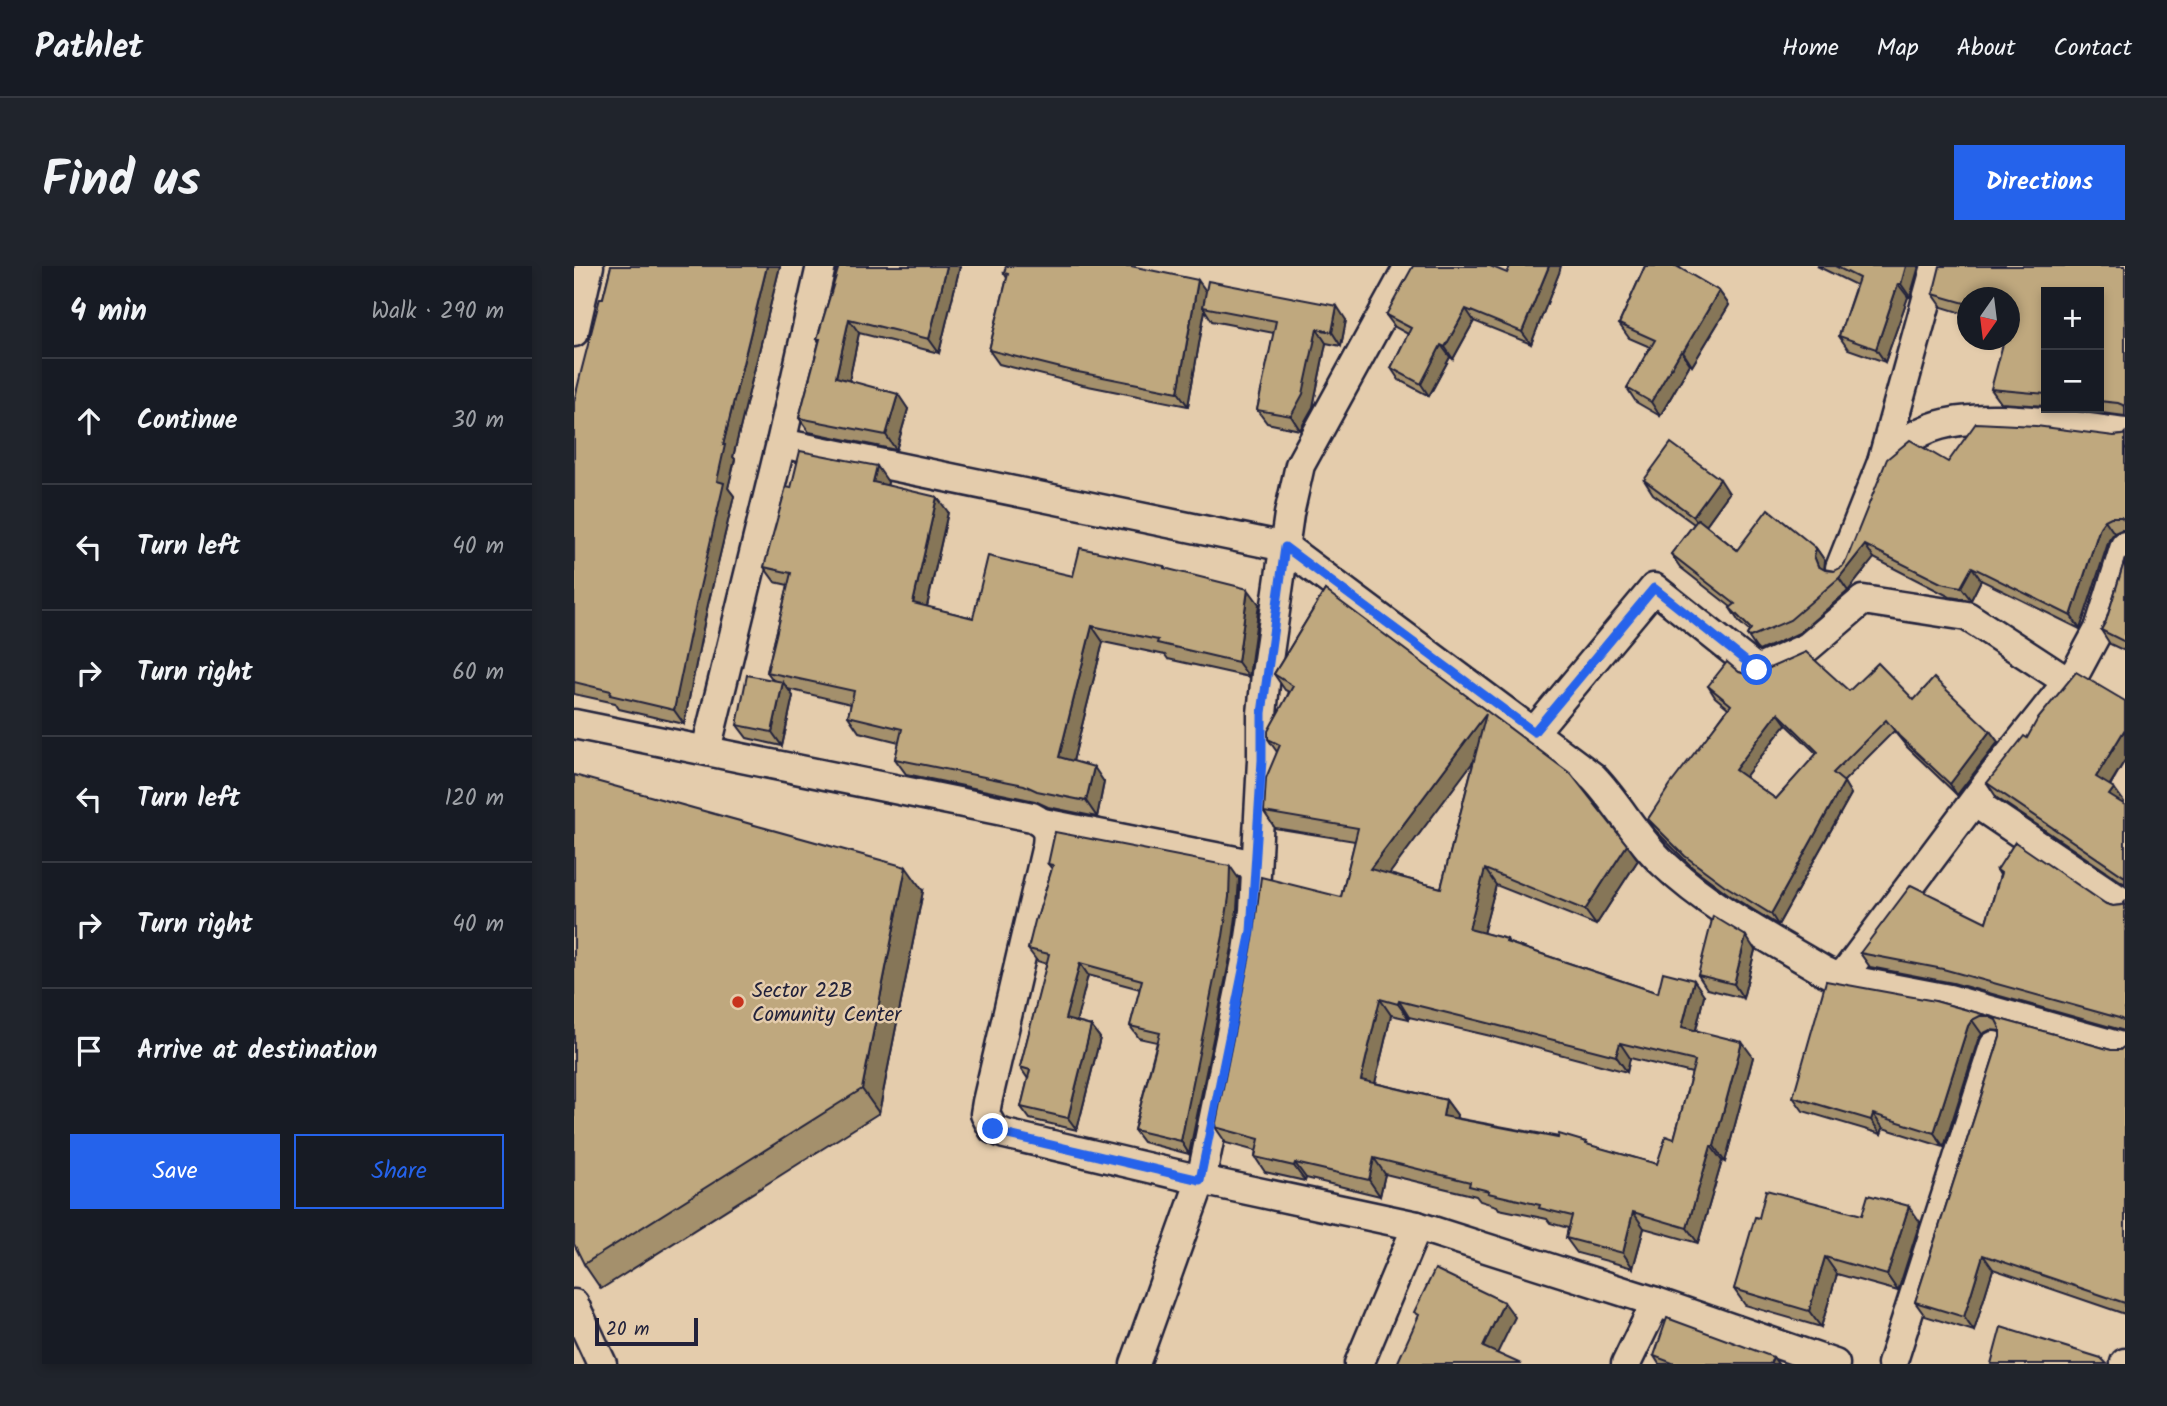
<!DOCTYPE html>
<meta charset="utf-8">
<style>
:root{--surface:#171b24;--page:#20242c;--text:#f1f3f6;--muted:#9ea1a6;--line:#363941;--accent:#2563eb}
body{margin:0;font-family:Kalam,sans-serif;background:var(--page);color:var(--text)}
.controls{position:absolute;right:21px;top:21px;display:grid;overflow:hidden;border-radius:0px;box-shadow:0 4px 10px #0003}
.controls button{width:63px;height:63px;display:grid;place-items:center;padding:0;border:0;border-bottom:2px solid var(--line);background:var(--surface);color:var(--text);font:35px sans-serif}
.compass{position:absolute;left:1383px;top:21px;width:63px;height:63px;border-radius:50%;background:var(--surface);box-shadow:0 4px 10px #0003;rotate:194deg}
.scale{position:absolute;left:21px;bottom:18px;width:103px;box-sizing:border-box;padding-left:7px;border:4px solid #22223b;border-top:0;font-size:19px;line-height:24px;white-space:nowrap;color:#22223b;-webkit-text-stroke:5px #e4ccac;paint-order:stroke}
.stop{position:absolute;width:21px;height:21px;margin:-16px;border:5px solid #2563eb;border-radius:50%;background:#fff}
.stop.end{background:#2563eb;border-color:#fff;box-shadow:0 2px 7px #0008}
.list{margin:0;padding:0;list-style:none}
h2{display:flex;justify-content:space-between;align-items:center;height:91px;margin:0;padding:0 28px;font-size:30px}
h2 small{font-size:23px;font-weight:400;color:var(--muted)}
.list li{display:grid;grid-template-columns:46px 1fr auto;gap:21px;align-items:center;box-sizing:border-box;height:126px;padding:0 28px;border-top:2px solid var(--line)}
.list b{display:block;font-size:26px;white-space:nowrap}
.list em{font-size:23px;font-style:normal;color:var(--muted)}
.actions{display:flex;gap:14px;padding:21px 28px}
.actions a{flex:1;padding:16px 0;border:2px solid var(--accent);border-radius:0px;text-align:center;font-size:24px;color:var(--accent)}
.actions .main{background:var(--accent);color:#fff}
.icon{flex:none;width:38px;height:38px;fill:none;stroke:currentColor;stroke-width:2;stroke-linecap:round;stroke-linejoin:round}
.map{position:relative;flex:none;width:1551px;height:1098px;overflow:hidden;border-radius:0px}
header{display:flex;align-items:center;gap:42px;box-sizing:border-box;height:98px;padding:0 35px;background:var(--surface);border-bottom:2px solid var(--line)}
header strong{font-size:33px}
nav{display:flex;gap:38px;margin-inline-start:auto;font-size:24px}
.intro{display:flex;align-items:center;justify-content:space-between;box-sizing:border-box;height:168px;padding:0 42px}
h1{margin:0;font-size:49px}
.button{padding:18px 32px;border-radius:0px;background:var(--accent);color:#fff;font-size:24px;font-weight:700}
main{display:flex;gap:42px;padding:0 42px}
aside{flex:1;background:var(--surface);border-radius:0px;box-shadow:0 4px 10px #0003}
.map>svg:first-child{display:block}
.lines{fill:none;stroke-linecap:round;stroke-linejoin:round}
.minor-casing{stroke:#22223b;stroke-width:33}
.minor{stroke:#e4ccac;stroke-width:28}
.wall{fill:#a4906c;stroke:#22223b;stroke-width:2;fill-rule:evenodd}
.shaded-wall{fill:#867658;stroke:#22223b;stroke-width:2}
.building{fill:#bfa87e;stroke:#22223b;stroke-width:2;fill-rule:evenodd}
.route{stroke:#2563eb;stroke-width:9}
.poi-dot{fill:#c8321e;stroke:#e4ccac;stroke-width:2.5}
.labels{text-anchor:middle;stroke-width:5;stroke-linejoin:round;paint-order:stroke}
.poi-label{font-size:21px;fill:#22223b;stroke:#e4ccac;text-anchor:start}
</style>
<header>
<strong>Pathlet</strong>
<nav><a>Home</a><a>Map</a><a>About</a><a>Contact</a></nav>
</header>
<div class="intro"><h1>Find us</h1><a class="button">Directions</a></div>
<main>
<aside>
<h2>4 min<small>Walk · 290 m</small></h2>
<ul class="list">
<li><svg class="icon" aria-label="ahead" viewBox="0 0 24 24"><path d="M12 20V5M6 11l6-6 6 6"/></svg><div><b>Continue</b></div><em>30 m</em></li>
<li><svg class="icon" aria-label="left" viewBox="0 0 24 24"><path d="M17 20v-9H6M10 6l-5 5 5 5"/></svg><div><b>Turn left</b></div><em>40 m</em></li>
<li><svg class="icon" aria-label="right" viewBox="0 0 24 24"><path d="M7 20v-9h11M14 6l5 5-5 5"/></svg><div><b>Turn right</b></div><em>60 m</em></li>
<li><svg class="icon" aria-label="left" viewBox="0 0 24 24"><path d="M17 20v-9H6M10 6l-5 5 5 5"/></svg><div><b>Turn left</b></div><em>120 m</em></li>
<li><svg class="icon" aria-label="right" viewBox="0 0 24 24"><path d="M7 20v-9h11M14 6l5 5-5 5"/></svg><div><b>Turn right</b></div><em>40 m</em></li>
<li><svg class="icon" aria-label="arrive" viewBox="0 0 24 24"><path d="M6 21V4h12l-3 4 3 4H6"/></svg><div><b>Arrive at destination</b></div></li>
</ul>
<div class="actions"><a class="main">Save</a><a>Share</a></div>
</aside>
<div class="map">
<svg width="1551" height="1098" viewBox="0 0 1551 1098">
<rect width="100%" height="100%" fill="#e4ccac"/>
<filter id="ink" filterUnits="userSpaceOnUse"><feTurbulence type="fractalNoise" baseFrequency=".0143" numOctaves="2"/><feDisplacementMap in="SourceGraphic" scale="14" xChannelSelector="R" yChannelSelector="G"/><feConvolveMatrix kernelMatrix="1 2 1 2 8 2 1 2 1" color-interpolation-filters="sRGB"/></filter>
<g filter="url(#ink)">
<g class="lines">
<defs>
<g id="minor">
<polyline points="0,66 15,0"/>
<path d="M207 177 711 281 1019 511C1045 538 1062 572 1090 598 1136 642 1195 672 1250 705L1265 712 1274 703 1421 507 1503 404 1525 363 1551 280"/>
<path d="M1308 196C1319 187 1330 177 1342 169 1392 138 1494 160 1551 167"/>
<polyline points="1266,302 1308,196 1362,0"/>
<path d="M0 458 458 551C472 558 475 564 473 579L413 836 411 848 419 863 431 868 627 914 843 960 1082 1036 1261 1098"/>
<polyline points="960,466 1080,322 1183,404 1234,381 1289,334 1393,350 1494,416"/>
<polyline points="132,484 207,177 247,0"/>
<polyline points="1400,536 1551,638"/>
<polyline points="469,557 682,599"/>
<polyline points="1265,712 1375,733 1551,782"/>
<polyline points="0,1038 28,1098"/>
<polyline points="561,1098 627,914 674,685 680,645 688,494 688,448 692,408 715,248 726,199 835,0"/>
<polyline points="785,1098 843,960"/>
<polyline points="1052,1098 1082,1036"/>
<polyline points="1318,1098 1420,780"/>
<polyline points="1551,1098 1551,1097"/>
</g>
</defs>
<!-- minor casing -->
<use href="#minor" class="minor-casing"/>
<!-- minor -->
<use href="#minor" class="minor"/>
</g>
<!-- wall -->
<g class="wall">
<polygon points="37,0 206,0 159,191 161,193 154,222 160,230 133,343 110,458 45,443 41,437 0,428 0,136 29,32"/>
<polygon points="265,0 386,0 365,87 285,67 275,115 334,143 322,184 235,166 225,152 245,76 243,73"/>
<polygon points="1071,0 1105,0 1107,3 1145,25 1155,39 1118,100 1116,98 1086,150 1062,136 1053,122 1076,81 1055,72 1045,58"/>
<polygon points="1243,0 1345,0 1336,31 1334,31 1311,96 1274,83 1265,70 1282,19"/>
<polygon points="1551,0 1551,150 1489,142 1525,142 1525,26 1472,26 1472,140 1427,137 1417,123 1436,74 1436,32 1394,32 1394,49 1368,41 1359,28"/>
<polygon points="430,7 632,26 772,54 767,80 752,77 739,141 726,164 693,157 683,144 700,67 638,55 631,44 614,140 509,119 425,98 415,84 433,12"/>
<polygon points="933,7 985,7 957,78 900,55 879,93 876,91 855,130 825,114 817,102 834,68 821,61 812,49"/>
<polygon points="1551,167 1551,264 1547,264 1540,267 1535,274 1506,363 1407,314 1397,334 1376,331 1300,292 1274,325 1225,367 1185,385 1182,382 1173,369 1175,365 1165,356 1156,342 1157,341 1106,301 1097,288 1120,258 1079,228 1070,214 1155,227 1132,259 1163,284 1242,282 1251,295 1250,303 1260,305 1268,301 1374,196 1540,170 1549,169"/>
<polygon points="314,216 313,219 374,246 353,341 399,352 499,310 590,300 593,303 685,338 675,411 594,393 591,389 529,376 499,495 530,516 523,551 474,541 461,535 332,508 321,493 325,476 285,466 274,450 277,438 214,423 219,430 208,480 173,472 163,459 199,414 193,406 214,319 201,316 190,301 217,222"/>
<polygon points="1551,293 1551,385 1536,378 1527,364 1532,355"/>
<path d="M751 324 1053 579 1064 594 1022 659 922 619 909 667 933 673 935 677 1084 727 1130 729 1122 764 1179 791 1151 896 1148 895 1124 977 1070 962 1059 1002 1003 987 992 972 994 962 976 957 973 953 925 943 923 940 906 935 902 930 811 908 806 930 732 912 731 915 691 906 681 891 682 885 652 877 641 861 767 631 781 575 701 562 690 546 703 486 694 473 715 426 711 424 700 408ZM900 494 867 622 815 608ZM817 749 835 753V751L921 771 1053 806 1056 792 1118 807 1100 873 1083 898 1014 879 1012 876 882 852 883 849 872 834 801 817Z"/>
<path d="M1165 406 1174 409 1340 434 1416 465 1424 476 1383 529 1333 481 1320 465 1269 516 1277 528 1204 659 1157 630 1118 601 1081 564 1074 553 1154 442 1141 431 1134 420ZM1212 458 1243 488 1202 533 1171 511Z"/>
<polygon points="1551,435 1551,494 1536,520 1540,522 1550,536 1549,538 1551,539 1551,618 1423,532 1413,517 1453,472"/>
<polygon points="474,598 665,613 663,643 658,682 615,888 569,876 560,864 583,776 565,772 556,760 566,723 514,709 502,756 517,760 526,772 503,864 456,853 447,841 454,813 446,801 473,698 463,695 454,683 478,603"/>
<polygon points="1423,604 1539,640 1548,639 1551,636 1551,765 1379,717 1296,701 1286,687 1412,656 1426,609"/>
<polygon points="349,625 305,847 27,1023 10,998"/>
<polygon points="1181,684 1169,732 1133,723 1124,709"/>
<polygon points="1361,735 1537,784 1546,784 1551,780 1551,1048 1419,1003 1400,1065 1351,1050 1341,1036 1426,771 1426,765 1416,764 1408,768 1404,774 1370,881 1309,862 1307,868 1229,845 1219,831"/>
<polygon points="1288,949 1346,956 1324,1025 1263,1008 1247,1061 1171,1039 1160,1023 1185,952"/>
<polygon points="1080,1090 1199,1091 1204,1098 1085,1098"/>
</g>
<!-- shaded-wall -->
<g class="shaded-wall">
<polygon points="193,0 206,0 159,191 161,193 154,222 160,230 133,343 110,458 100,444 149,179"/>
<polygon points="373,0 386,0 365,87 355,73"/>
<polygon points="975,0 987,0 985,7 957,78 948,66"/>
<polygon points="1332,0 1345,0 1336,31 1327,18"/>
<polygon points="624,14 634,28 629,41 631,44 614,140 604,126"/>
<polygon points="1324,18 1334,31 1311,96 1302,83"/>
<polygon points="1145,25 1155,39 1118,100 1109,86"/>
<polygon points="763,40 772,54 767,80 758,66"/>
<polygon points="892,43 900,55 879,93 871,81"/>
<polygon points="275,53 285,67 273,125 262,111"/>
<polygon points="743,63 752,77 739,141 726,164 717,150"/>
<polygon points="867,79 876,91 855,130 847,118"/>
<polygon points="1107,85 1116,98 1086,150 1077,136"/>
<polygon points="324,128 334,143 322,184 312,169"/>
<polygon points="303,200 314,216 310,232 299,216"/>
<polygon points="1146,213 1155,227 1129,263 1119,250"/>
<polygon points="363,231 374,246 350,353 339,337"/>
<polygon points="1531,254 1540,267 1535,274 1506,363 1497,350 1526,261"/>
<polygon points="1291,279 1300,292 1274,325 1265,312"/>
<polygon points="1242,282 1251,295 1250,304 1244,300 1240,290"/>
<polygon points="1398,301 1407,314 1397,334 1387,321"/>
<polygon points="674,323 685,338 675,411 664,396"/>
<polygon points="518,360 529,376 496,507 485,491"/>
<polygon points="209,416 219,430 208,480 198,466"/>
<polygon points="1204,447 1212,458 1168,515 1161,504"/>
<polygon points="912,448 923,464 807,619 796,603"/>
<polygon points="1551,463 1551,494 1532,525 1522,511"/>
<polygon points="1416,465 1424,476 1383,529 1376,518"/>
<polygon points="520,501 530,516 523,551 512,535"/>
<polygon points="1270,516 1277,528 1204,659 1197,648"/>
<polygon points="1540,522 1550,536 1545,544 1535,529"/>
<polygon points="1053,579 1064,594 1022,659 1011,644"/>
<polygon points="656,600 665,613 663,643 658,682 615,888 607,875"/>
<polygon points="332,601 349,625 305,847 288,823"/>
<polygon points="911,603 922,619 906,679 895,663"/>
<polygon points="1172,670 1181,684 1169,732 1160,718"/>
<polygon points="506,697 514,709 500,766 491,753"/>
<polygon points="1120,714 1130,729 1119,776 1108,761"/>
<polygon points="806,733 817,749 798,830 787,814"/>
<polygon points="825,735 835,751 835,753 824,738"/>
<polygon points="1398,754 1408,768 1404,774 1370,881 1360,867 1394,760"/>
<polygon points="517,760 526,772 503,864 494,852"/>
<polygon points="1168,776 1179,791 1151,896 1140,880"/>
<polygon points="1046,777 1056,792 1053,806 1042,790"/>
<polygon points="872,834 883,849 880,865 869,850"/>
<polygon points="1299,848 1309,862 1307,868 1297,854"/>
<polygon points="1137,880 1148,895 1124,977 1113,962"/>
<polygon points="800,892 811,908 806,930 795,914"/>
<polygon points="721,897 732,912 731,915 720,900"/>
<polygon points="1335,940 1346,956 1324,1025 1313,1009"/>
<polygon points="1059,946 1070,962 1059,1002 1049,987"/>
<polygon points="1409,989 1419,1003 1400,1065 1390,1051"/>
<polygon points="1251,991 1263,1008 1247,1061 1235,1045"/>
<polygon points="930,1036 941,1051 919,1096 909,1081"/>
<polygon points="1199,1091 1204,1098 1196,1098"/>
</g>
<!-- building -->
<g class="building">
<polygon points="37,0 193,0 149,179 151,179 143,215 150,217 124,330 100,444 36,429 37,425 0,416 0,136 7,106 26,32 29,32"/>
<polygon points="265,0 373,0 355,73 275,53 262,111 324,128 312,169 225,152 246,73 243,73"/>
<polygon points="432,0 557,0 624,14 604,126 499,105 415,84 434,8 430,7"/>
<polygon points="839,0 916,0 933,7 936,0 975,0 948,66 892,43 871,81 867,79 847,118 817,102 837,62 812,49"/>
<polygon points="1071,0 1102,0 1145,25 1109,86 1107,85 1077,136 1053,122 1081,74 1045,58"/>
<polygon points="1261,0 1332,0 1327,18 1324,18 1302,83 1265,70 1285,12"/>
<polygon points="1366,0 1551,0 1551,140 1544,137 1525,135 1525,26 1472,26 1472,128 1417,123 1430,74 1436,74 1436,32 1394,32 1394,38 1359,28"/>
<polygon points="634,15 763,40 758,66 743,63 729,128 717,150 683,144 702,55 629,41"/>
<polygon points="1402,157 1462,160 1540,170 1549,169 1551,167 1551,254 1547,251 1537,251 1531,254 1526,261 1497,350 1398,301 1387,321 1367,317 1291,279 1265,312 1216,354 1176,371 1173,369 1177,363 1156,342 1161,338 1097,288 1124,253 1163,284 1194,243 1242,282 1240,290 1244,300 1251,304 1260,305 1268,301 1272,295 1313,193 1336,174 1374,196"/>
<polygon points="1097,177 1146,213 1119,250 1070,214"/>
<polygon points="226,185 303,200 299,216 363,231 339,337 399,352 414,290 499,310 506,282 590,300 590,302 674,323 664,396 583,377 584,374 518,360 485,491 520,501 512,535 463,525 450,519 321,493 328,463 274,450 280,425 193,406 217,307 190,301 212,221 217,222"/>
<polygon points="1551,293 1551,376 1527,364 1532,355"/>
<path d="M751 324 997 508 1053 579 1011 644 911 603 895 663 933 673 932 676 1084 727 1089 706 1120 714 1108 761 1168 776 1140 880H1137L1113 962 1059 946 1049 987 992 972 998 950 965 942 966 939 914 927 915 925 895 920 896 916 800 892 795 914 721 897 720 900 681 891 685 873 641 861 679 673 687 611 767 631 784 562 690 546 692 512 706 479 694 473V465L719 420 700 408ZM912 448 867 622 796 603ZM806 733 824 738 825 735 910 756 1042 790 1046 777 1121 795 1100 873 1092 870 1083 898 1012 878V876L985 868 984 872 869 850 872 834 787 814Z"/>
<path d="M1232 386 1275 425 1304 397 1340 434 1360 412 1416 465 1376 518 1325 470 1312 454 1259 507 1270 516 1197 648 1150 619 1111 590 1074 553 1096 519 1157 439 1134 420 1153 396 1165 406 1174 409 1182 408ZM1204 447 1244 486 1202 533 1161 504Z"/>
<polygon points="1502,406 1551,435 1551,463 1522,511 1540,522 1535,529 1551,539 1551,611 1413,517 1450,470 1453,472 1463,454"/>
<polygon points="173,409 209,416 198,466 163,459"/>
<polygon points="0,509 332,601 288,823 10,998 0,978"/>
<polygon points="481,566 656,600 655,631 649,670 607,875 560,864 586,767 556,760 568,714 506,697 491,753 517,760 494,852 447,841 456,804 446,801 475,688 454,683 462,651 463,652 479,599 474,598"/>
<polygon points="1441,576 1532,638 1539,640 1548,639 1551,636 1551,755 1545,752 1369,703 1286,687 1337,619 1412,656 1427,607 1423,604"/>
<polygon points="1139,650 1172,670 1160,718 1124,709"/>
<polygon points="1252,715 1361,735 1537,784 1546,784 1551,780 1551,1037 1409,989 1390,1051 1341,1036 1426,771 1426,762 1422,754 1414,750 1406,750 1398,754 1394,760 1360,867 1299,848 1297,854 1219,831"/>
<polygon points="1192,924 1288,949 1294,929 1335,940 1313,1009 1251,991 1235,1045 1160,1023 1181,951 1185,952"/>
<polygon points="861,1003 930,1036 909,1081 947,1098 823,1098 845,1049 840,1046"/>
<polygon points="1093,1052 1199,1091 1196,1098 1101,1098 1080,1090"/>
<polygon points="1427,1061 1527,1092 1533,1098 1417,1098"/>
</g>
</g>
<g class="lines" filter="url(#ink)">
<!-- route -->
<polyline class="route" points="419,863 430,868 626,914 677,665 688,494 688,447 711,281 960,466 1080,322 1183,404"/>
</g>
<!-- markers -->
<circle class="poi-dot" cx="164" cy="736" r="7"/>
<g class="labels">
<!-- poi labels -->
<g class="poi-label">
<text x="178" y="731">Sector 22B<tspan x="178" dy="24">Comunity Center</tspan></text>
</g>
</g>
</svg>
<div class="controls">
<button>+</button>
<button>−</button>
</div>
<svg class="compass" viewBox="-18 -18 36 36"><path d="M0-13l5 13h-10z" fill="#e53935"/><path d="M0 13l5-13h-10z" fill="#9ea1a6"/></svg>
<div class="scale">20 m</div>
<div class="stop" style="left:1183px;top:404px"></div>
<div class="stop end" style="left:419px;top:863px"></div>
</div>
</main>
